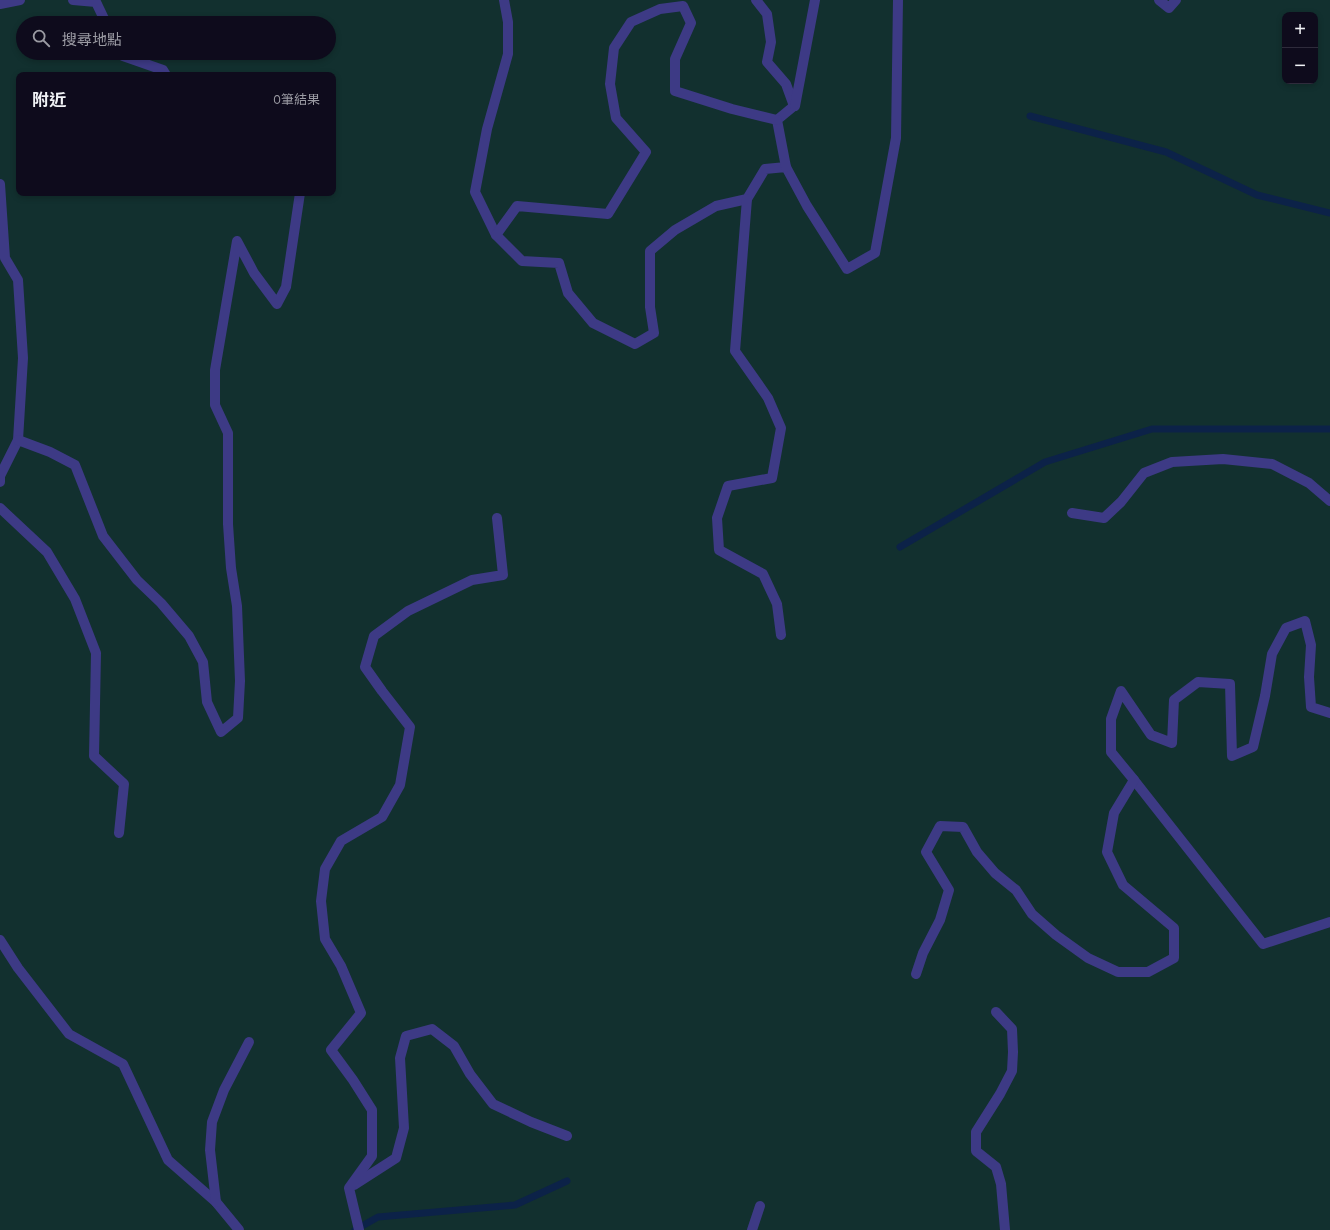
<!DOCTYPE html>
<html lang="zh-TW">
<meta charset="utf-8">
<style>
:root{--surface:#0e0b1c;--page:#1c1929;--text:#f1f3f6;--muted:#9b9ba3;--line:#2e2b3b}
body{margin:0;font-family:"Work Sans","Noto Sans TC",sans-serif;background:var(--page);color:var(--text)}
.controls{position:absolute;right:12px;top:12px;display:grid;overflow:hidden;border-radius:8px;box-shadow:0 2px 6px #0003}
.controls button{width:36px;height:36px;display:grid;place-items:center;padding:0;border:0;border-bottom:1px solid var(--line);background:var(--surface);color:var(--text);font:20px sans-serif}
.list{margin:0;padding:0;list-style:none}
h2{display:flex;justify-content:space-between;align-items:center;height:52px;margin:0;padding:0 16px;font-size:17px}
h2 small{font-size:13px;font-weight:400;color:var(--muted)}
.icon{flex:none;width:22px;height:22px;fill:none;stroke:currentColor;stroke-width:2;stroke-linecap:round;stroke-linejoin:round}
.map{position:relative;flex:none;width:1330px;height:1230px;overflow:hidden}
.search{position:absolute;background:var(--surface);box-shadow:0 2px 6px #0003;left:16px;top:16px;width:320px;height:44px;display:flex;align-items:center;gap:10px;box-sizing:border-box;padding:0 14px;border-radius:22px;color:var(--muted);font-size:15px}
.panel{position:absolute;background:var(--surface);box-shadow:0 2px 6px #0003;left:16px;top:72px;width:320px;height:124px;border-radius:8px}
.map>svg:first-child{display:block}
.green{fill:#12302f;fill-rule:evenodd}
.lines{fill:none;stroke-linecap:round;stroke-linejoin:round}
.stream{stroke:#0c2248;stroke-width:7}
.lane{stroke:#3d3a85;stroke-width:10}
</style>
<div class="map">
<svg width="1330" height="1230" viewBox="0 0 1330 1230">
<rect width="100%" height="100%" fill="#130f26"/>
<!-- green -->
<path class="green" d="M0 0H1330V1230H0ZM1285 15H1315V81H1285ZM23 23H329V53H23ZM19 75H333V193H19Z"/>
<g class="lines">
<!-- stream -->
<g class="stream">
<polyline points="1030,116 1166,152 1257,195 1330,213"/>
<polyline points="900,547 1045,462 1152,429 1330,429"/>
<polyline points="355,1230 378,1217 515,1205 567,1181"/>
</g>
<!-- lane -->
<g class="lane">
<polyline points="73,0 96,2 106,23"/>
<polyline points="504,0 508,22 508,54 487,129 475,192 496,235 522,261 559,263 568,293 593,323 635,344 654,333 650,307 650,251 675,230 716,206 747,199 765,169 786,167 807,206 847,269 875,253 896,138 898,0"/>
<polyline points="756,0 767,14 771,42 767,62 786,84 794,106 777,120 786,167"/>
<polyline points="1159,0 1169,8 1176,0"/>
<polyline points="0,4 20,0"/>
<polyline points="121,53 123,56 163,70 166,75"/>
<polyline points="795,106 815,0"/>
<polyline points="0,184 5,258 18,280 23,358 18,440 0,476 0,482"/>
<polyline points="747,199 735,351 768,398 781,428 772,478 728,486 717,518 719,550 763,574 777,604 781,635"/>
<polyline points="496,235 517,206 608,214 646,152 616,118 610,84 614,48 631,22 660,9 683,6 691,23 675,59 675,91 732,109 777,120"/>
<polyline points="18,440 50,452 75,465 103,536 137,580 161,603 189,636 203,662 207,702 221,732 238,718 240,681 237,606 231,568 228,524 228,433 215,405 215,370 237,241 254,273 277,304 286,287 300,193"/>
<polyline points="0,508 47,552 75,599 96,653 94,756 124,784 119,833"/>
<polyline points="1072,513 1104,518 1121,502 1144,473 1172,462 1223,459 1272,464 1309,483 1330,501"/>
<polyline points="1134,780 1263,944 1330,922"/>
<polyline points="0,940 18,968 69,1034 123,1064 168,1160 216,1202 239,1230"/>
<polyline points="916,974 923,953 940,920 949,890 926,852 940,826 963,827 977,852 995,873 1016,890 1032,914 1056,935 1088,958 1118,972 1148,972 1174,958 1174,928 1123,885 1107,852 1114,813 1134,780 1111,752 1111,719 1121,691 1151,735 1172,743 1174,700 1198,682 1230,684 1232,756 1253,747 1265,696 1272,654 1286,628 1305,621 1311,645 1309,677 1311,707 1330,713"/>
<polyline points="996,1012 1012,1029 1013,1052 1012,1071 1000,1094 976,1132 976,1151 996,1167 1001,1184 1005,1230"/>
<polyline points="354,1185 396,1158 404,1128 400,1058 406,1036 432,1029 454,1046 470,1074 493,1104 531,1122 567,1136"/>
<polyline points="216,1202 210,1150 212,1122 224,1090 249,1042"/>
<polyline points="359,1230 349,1188 372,1156 372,1110 353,1080 331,1050 361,1013 341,966 325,939 321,901 325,869 341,841 382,817 400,785 410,727 382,691 365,667 374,636 408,611 472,580 503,575 497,518"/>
<polyline points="752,1230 760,1206"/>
</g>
</g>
</svg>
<div class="controls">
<button>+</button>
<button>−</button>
</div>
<div class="search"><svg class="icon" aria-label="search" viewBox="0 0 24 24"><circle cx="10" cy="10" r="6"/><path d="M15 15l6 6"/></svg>搜尋地點</div>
<section class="panel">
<h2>附近<small>0筆結果</small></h2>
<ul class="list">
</ul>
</section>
</div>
